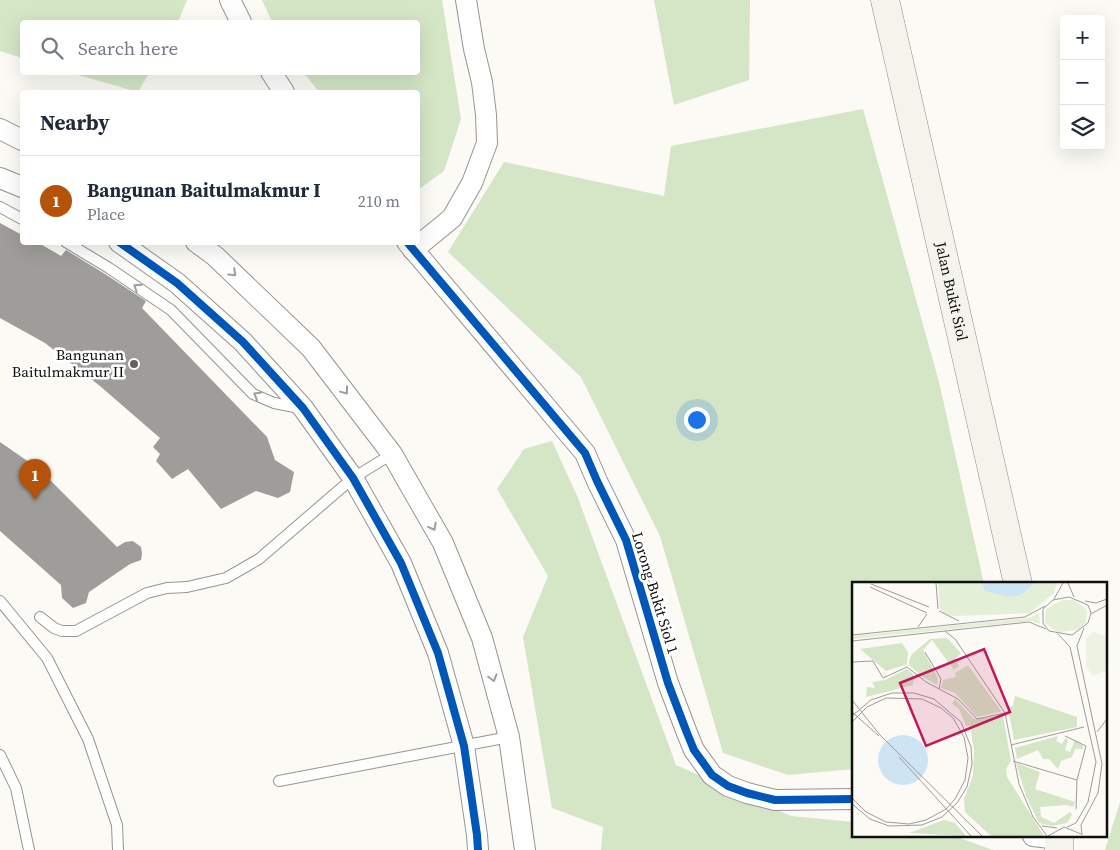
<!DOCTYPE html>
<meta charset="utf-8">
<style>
:root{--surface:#fff;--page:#f2f2f3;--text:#1f2937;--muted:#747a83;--line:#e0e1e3;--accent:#b45309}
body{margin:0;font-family:"Source Serif 4",serif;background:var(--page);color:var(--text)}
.controls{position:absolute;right:15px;top:15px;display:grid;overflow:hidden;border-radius:5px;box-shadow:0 5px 20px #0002}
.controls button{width:45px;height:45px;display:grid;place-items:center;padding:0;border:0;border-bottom:1px solid var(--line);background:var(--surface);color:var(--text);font:25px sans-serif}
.you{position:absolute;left:696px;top:419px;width:18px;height:18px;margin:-12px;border:4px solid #fff;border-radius:50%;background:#1a73e8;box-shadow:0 0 0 8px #1a73e833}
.badge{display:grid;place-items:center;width:32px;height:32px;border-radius:50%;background:var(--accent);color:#fff;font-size:16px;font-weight:700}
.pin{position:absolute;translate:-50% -41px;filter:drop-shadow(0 1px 2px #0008)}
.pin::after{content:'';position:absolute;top:26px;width:18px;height:15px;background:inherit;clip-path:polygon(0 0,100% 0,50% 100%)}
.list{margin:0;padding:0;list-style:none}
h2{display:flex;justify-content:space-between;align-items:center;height:65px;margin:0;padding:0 20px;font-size:21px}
h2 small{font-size:16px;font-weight:400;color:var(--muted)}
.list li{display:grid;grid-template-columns:32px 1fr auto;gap:15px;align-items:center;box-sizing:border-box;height:90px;padding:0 20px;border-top:1px solid var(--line)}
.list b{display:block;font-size:19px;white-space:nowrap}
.list p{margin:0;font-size:16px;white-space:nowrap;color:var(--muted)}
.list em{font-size:16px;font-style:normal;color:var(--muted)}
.icon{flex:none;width:28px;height:28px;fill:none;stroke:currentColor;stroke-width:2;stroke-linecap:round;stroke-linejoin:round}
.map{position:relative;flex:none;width:1120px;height:850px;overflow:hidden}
.search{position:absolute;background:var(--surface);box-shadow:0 5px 20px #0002;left:20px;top:20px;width:400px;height:55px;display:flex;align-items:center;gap:12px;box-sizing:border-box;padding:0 18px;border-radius:5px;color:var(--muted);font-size:19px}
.panel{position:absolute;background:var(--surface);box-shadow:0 5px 20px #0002;left:20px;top:90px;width:400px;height:155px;border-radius:5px}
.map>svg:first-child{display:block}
.forest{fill:#d4e6c6}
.building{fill:#9f9d9a}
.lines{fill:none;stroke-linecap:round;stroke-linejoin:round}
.lane-casing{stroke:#959593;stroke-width:12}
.street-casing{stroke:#959593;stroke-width:22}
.secondary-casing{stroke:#8c8b89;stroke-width:29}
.lane{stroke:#fefefe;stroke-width:10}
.street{stroke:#fefefe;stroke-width:20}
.secondary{stroke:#f4f4ec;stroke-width:28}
.cycleway-casing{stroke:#fff;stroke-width:11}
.cycleway{stroke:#0057b8;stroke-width:8}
.oneway{stroke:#9e9e9e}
.poi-dot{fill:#626160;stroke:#fff;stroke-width:2}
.labels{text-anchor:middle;stroke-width:5;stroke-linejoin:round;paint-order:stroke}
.street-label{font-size:15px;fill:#0f0f0f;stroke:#fff}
.poi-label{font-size:15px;fill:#0f0f0f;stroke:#fff;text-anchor:end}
.inset-road{fill:none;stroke:#9d9c99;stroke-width:1}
.view{fill:#c2185b;fill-opacity:0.15;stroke:#c2185b;stroke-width:2.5}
.inset-edge{fill:none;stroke:#0f0f0f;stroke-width:2.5}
</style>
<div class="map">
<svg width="1120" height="850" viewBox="0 0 1120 850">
<rect width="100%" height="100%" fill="#fbfaf5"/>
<!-- forest -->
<g class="forest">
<polygon points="0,0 187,0 178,22 22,22 22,58 0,51"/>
<polygon points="262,0 442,0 461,119 444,171 418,190 418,92 319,92 304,73 418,72 418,22 272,22"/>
<polygon points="654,0 750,0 749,80 674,105"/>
<polygon points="71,73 149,72 149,73 138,92"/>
<polygon points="863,109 939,382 984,584 854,584 854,769 788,775 723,753 660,536 581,377 448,252 504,162 664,196 671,146"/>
<polygon points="552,441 578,498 676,765 791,816 854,822 854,836 954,836 993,850 601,850 603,827 552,808 523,637 548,576 497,489 524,449"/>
<polygon points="1120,802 1120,850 1105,850"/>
</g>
<!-- building -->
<g class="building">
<polygon points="0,223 22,235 22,242 37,242 61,256 66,250 105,274 146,301 142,308 267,437 275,460 294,472 290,492 278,498 256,491 221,509 188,469 172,479 156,461 160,454 153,447 160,438 100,386 45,343 0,318"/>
<polygon points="0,442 39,469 117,547 125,542 133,541 141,547 142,554 141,560 130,564 89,592 86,603 73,608 62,598 61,585 0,531"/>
</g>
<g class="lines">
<defs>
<g id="lane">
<polyline points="0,207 22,219"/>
<polyline points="66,242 109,268 171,310 253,394 274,403 300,408"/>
<polyline points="0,601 47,658 88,739 117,825 118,850"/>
<polyline points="40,617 54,628 62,631 76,631 147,593 167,588 187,587 226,578 259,559 353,478 392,454"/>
<polyline points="0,755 16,788 29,850"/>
<polyline points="279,781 509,737"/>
</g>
<g id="street">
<polyline points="230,0 241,22"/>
<polyline points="271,72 284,92"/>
<polyline points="0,129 22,140"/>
<polyline points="0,178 22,187"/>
<polyline points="119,242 177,283 243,342 303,408 353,478 401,563 438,653 464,746 477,835 478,850"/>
<polyline points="196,242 215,256 311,348 392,454 443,543 482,638 509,737 525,850"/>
<polyline points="407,242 585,453 597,481 626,540 668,683 687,733 694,750 712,775 728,786 747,793 775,800 854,799"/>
<polyline points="413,250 452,218 472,183 487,143 486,115 482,82 474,49 466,0"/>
<polyline points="1033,836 1059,839"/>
</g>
<g id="secondary">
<path id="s1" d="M885 0 1018 584"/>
<polyline points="1059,836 1059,850"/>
</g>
</defs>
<!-- lane casing -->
<use href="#lane" class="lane-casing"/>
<!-- street casing -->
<use href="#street" class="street-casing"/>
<!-- secondary casing -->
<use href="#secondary" class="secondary-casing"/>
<!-- lane -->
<use href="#lane" class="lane"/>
<!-- street -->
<use href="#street" class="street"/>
<!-- secondary -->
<use href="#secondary" class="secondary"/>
<defs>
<g id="cycleway">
<polyline points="119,242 177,283 243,342 303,408 353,478 401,563 438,653 464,746 477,835 478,850"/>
<polyline points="407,242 585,453 597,481 626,540 668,683 687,733 694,750 712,775 728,786 747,793 775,800 854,799"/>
</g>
</defs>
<!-- cycleway casing -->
<use href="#cycleway" class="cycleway-casing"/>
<!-- cycleway -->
<use href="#cycleway" class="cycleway"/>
</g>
<!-- one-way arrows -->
<defs><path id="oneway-chevron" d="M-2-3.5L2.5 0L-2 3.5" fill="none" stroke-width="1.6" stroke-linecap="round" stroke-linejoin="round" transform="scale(1.25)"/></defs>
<g class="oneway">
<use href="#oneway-chevron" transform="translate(233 273) rotate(44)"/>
<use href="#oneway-chevron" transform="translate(137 287) rotate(-146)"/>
<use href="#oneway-chevron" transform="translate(345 391) rotate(53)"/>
<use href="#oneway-chevron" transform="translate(257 395) rotate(-149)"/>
<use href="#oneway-chevron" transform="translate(433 527) rotate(61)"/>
<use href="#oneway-chevron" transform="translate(493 678) rotate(74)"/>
</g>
<!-- markers -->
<circle class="poi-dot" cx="134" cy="364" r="5"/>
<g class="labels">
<!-- street labels -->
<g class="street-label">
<text dy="5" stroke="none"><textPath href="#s1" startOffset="299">Jalan Bukit Siol</textPath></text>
<text transform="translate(655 593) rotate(73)" y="5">Lorong Bukit Siol 1</text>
</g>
<!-- poi labels -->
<g class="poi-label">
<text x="124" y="360">Bangunan<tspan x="124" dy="17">Baitulmakmur II</tspan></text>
</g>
</g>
<!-- overview -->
<g transform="translate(852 582)">
<rect width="255" height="255" fill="#fbfaf5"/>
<path d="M86 1H205L202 11 178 31 106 34 93 33 88 27ZM211 18H222L235 28 234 41 225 48 206 50 193 41 194 27ZM187 31 188 42 179 39 0 57V54L177 36Z" fill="#e4efd7"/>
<path d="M95 56 109 71 104 76 107 84 102 88 80 58 71 68 86 96 85 103 71 95 57 83V79L60 72 78 57ZM50 61 56 70 55 82 34 89 8 67ZM116 83 149 129 148 130 125 135 103 111 89 106 91 98 104 95 103 91ZM55 87 62 93 61 103 14 115 15 105 23 106 20 100 33 98ZM163 114 225 135V145L162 158 156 126 161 124ZM103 117 122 137 151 134 159 179 154 187 155 195 192 254H139L113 230 112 217 121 194 122 167 118 144H114L107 127 100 122ZM206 154 204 159 210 162 213 156 216 158 213 168 218 170 223 158 231 164V167H223L220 175 209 179 206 187 197 177H191L186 168 165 177 163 166ZM164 181 188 190 183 207 223 220 221 225 215 223 188 225 189 235 202 241 218 230 220 233 215 241 200 244 187 241 174 214ZM92 238 103 241 114 254 57 251Z" fill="#d4e6c6"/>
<path d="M253 49H255V93L254 89 241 94 234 85V57L241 50 253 54Z" fill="#edf3e0"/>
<path d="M129 1H183L169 13 156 15 133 9ZM26 178a25 25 0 1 1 50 0a25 25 0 1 1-50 0Z" fill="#cee4f2"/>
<path class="inset-road" d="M84 1 86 27M216 1 222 15M19 2 77 25M18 5 75 31M217 15 236 23 239 31 236 41 220 53 197 49 191 41V27L201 18ZM202 17 211 1M233 19 244 21 255 17M87 29 107 39M239 32 255 23M66 45 75 32M93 49 103 57 153 131 167 202 181 235 195 254M206 52 218 65 244 180 236 220 224 241 215 245M0 53 173 35 193 24M0 59 177 40 194 47M73 70 89 97 87 107M0 80 21 79 31 96 55 85 74 100 106 117 125 137 153 131M0 118 28 153 130 254M0 130 27 154M0 134 19 118 40 111H62L82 117 109 140 119 165 120 182 115 205 105 221 90 235 70 243 37 244 18 237 0 222M0 140 15 125 34 116 70 117 89 126 101 136 112 155 116 176 113 198 103 217 94 227 74 238 57 242 34 240 14 230 0 216M245 150 255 137M213 154 234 164 225 198 224 227M159 163 232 145M47 175 119 254M161 179 225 198M190 244 205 246M230 253 229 243 246 211 250 182 225 64 232 46M196 254 212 245 229 252"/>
<path class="view" d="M132 67 158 130 74 164 48 101Z"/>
<rect width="255" height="255" class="inset-edge"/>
</g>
</svg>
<div class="controls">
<button>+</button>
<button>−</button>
<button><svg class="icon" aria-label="layers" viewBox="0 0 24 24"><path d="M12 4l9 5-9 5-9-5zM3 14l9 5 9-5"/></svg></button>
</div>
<div class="you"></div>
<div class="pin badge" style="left:35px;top:500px">1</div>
<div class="search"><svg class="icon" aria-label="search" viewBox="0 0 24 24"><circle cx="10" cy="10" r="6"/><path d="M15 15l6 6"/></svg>Search here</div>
<section class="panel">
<h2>Nearby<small></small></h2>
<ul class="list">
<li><span class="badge">1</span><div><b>Bangunan Baitulmakmur I</b><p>Place</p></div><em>210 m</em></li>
</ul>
</section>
</div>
